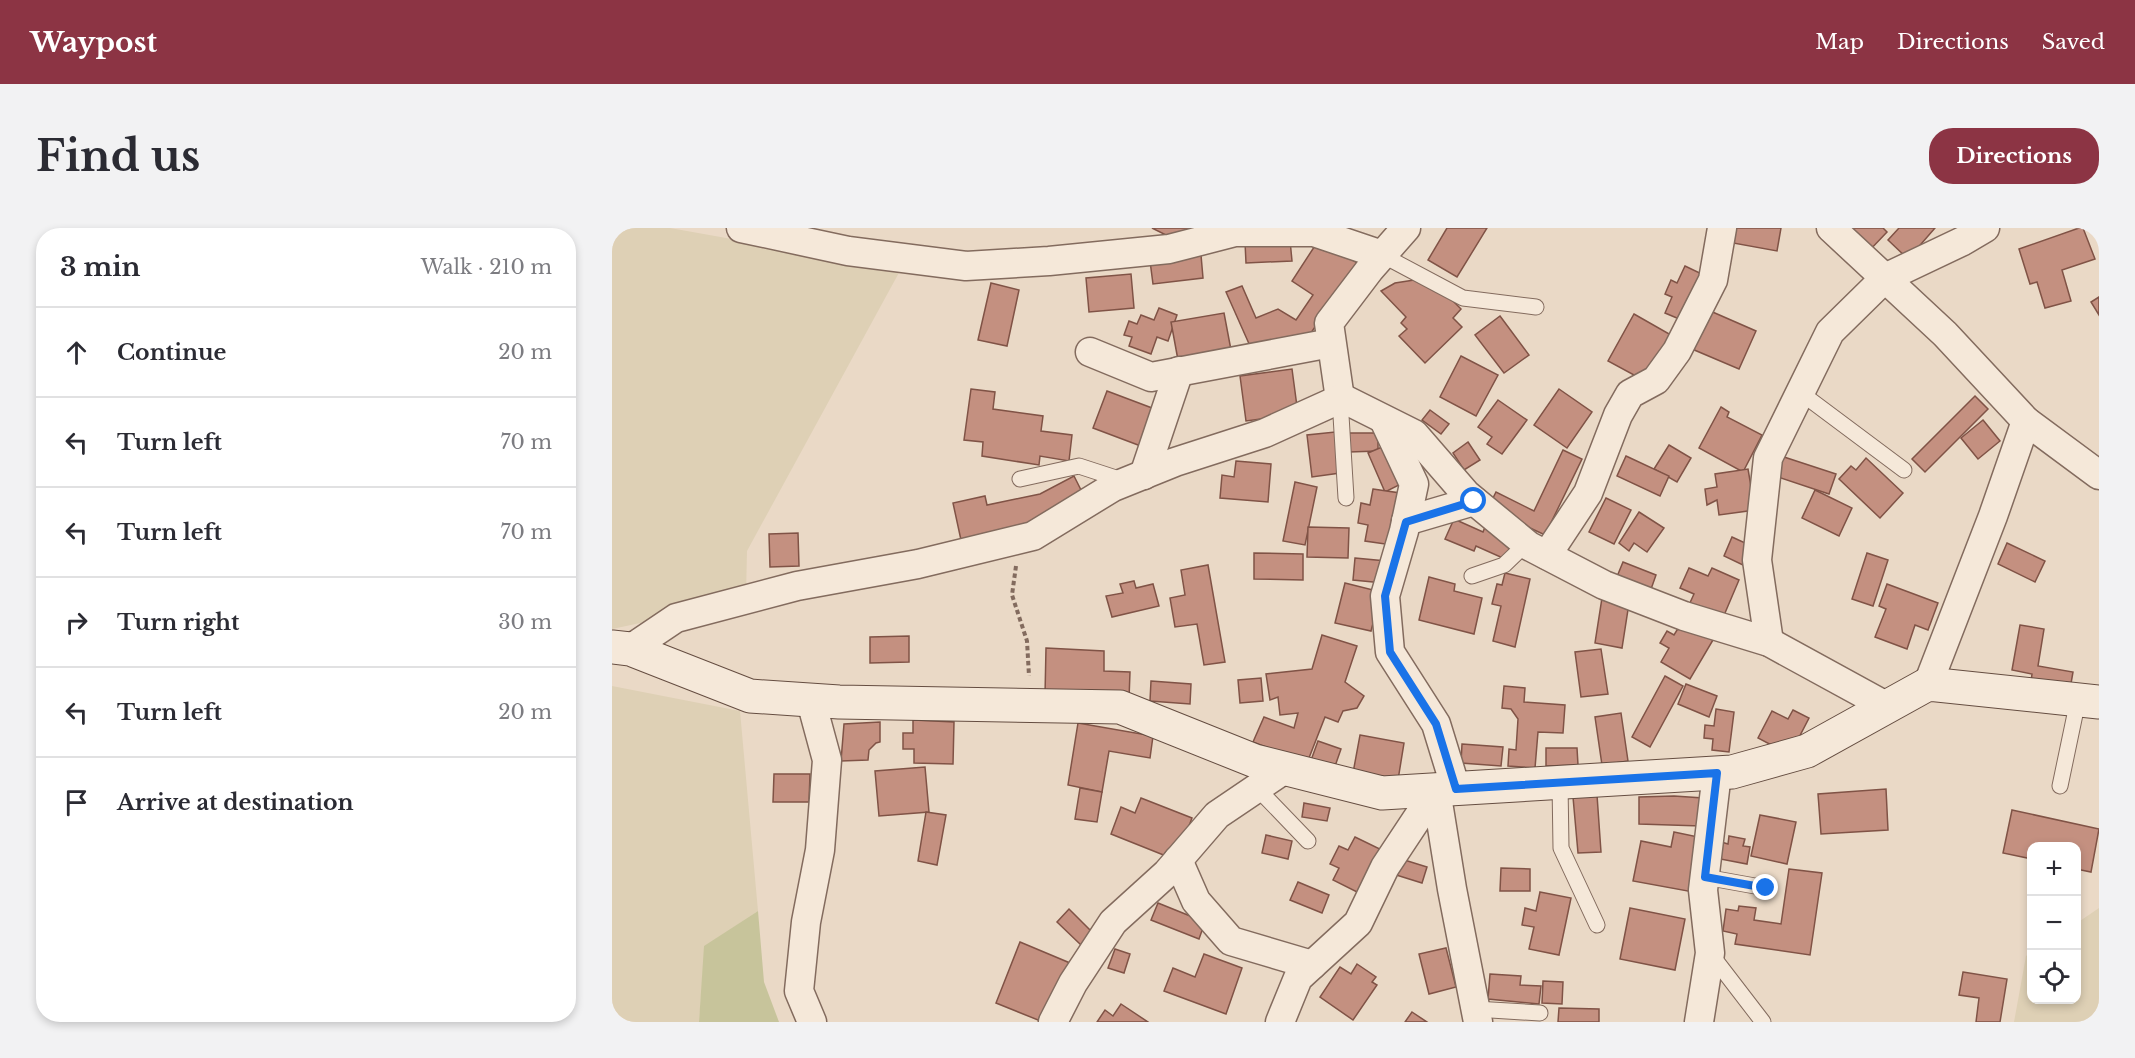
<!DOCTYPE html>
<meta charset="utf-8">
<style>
:root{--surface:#fff;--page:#f2f2f3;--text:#2b2b33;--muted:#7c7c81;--line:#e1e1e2;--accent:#8c3444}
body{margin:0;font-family:"Libre Baskerville",serif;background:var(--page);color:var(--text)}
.controls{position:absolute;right:18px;bottom:18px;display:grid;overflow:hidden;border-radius:12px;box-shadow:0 3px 9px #0003}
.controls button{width:54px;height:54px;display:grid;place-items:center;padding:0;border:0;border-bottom:2px solid var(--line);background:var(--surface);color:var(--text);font:30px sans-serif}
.stop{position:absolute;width:18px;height:18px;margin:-14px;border:4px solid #1a73e8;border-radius:50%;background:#fff}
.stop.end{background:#1a73e8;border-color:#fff;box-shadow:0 2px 6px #0008}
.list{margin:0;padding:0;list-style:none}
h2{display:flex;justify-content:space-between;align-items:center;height:78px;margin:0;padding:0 24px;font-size:26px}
h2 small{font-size:20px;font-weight:400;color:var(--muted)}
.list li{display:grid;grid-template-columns:39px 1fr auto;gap:18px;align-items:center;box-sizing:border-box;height:90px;padding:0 24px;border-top:2px solid var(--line)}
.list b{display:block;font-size:22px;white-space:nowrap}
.list em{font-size:20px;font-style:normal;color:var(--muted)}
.icon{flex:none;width:33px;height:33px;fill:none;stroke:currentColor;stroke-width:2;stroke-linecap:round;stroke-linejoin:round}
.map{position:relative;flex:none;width:1487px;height:794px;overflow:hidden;border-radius:24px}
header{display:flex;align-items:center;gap:36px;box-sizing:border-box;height:84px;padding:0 30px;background:var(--accent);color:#fff}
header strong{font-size:28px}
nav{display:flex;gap:33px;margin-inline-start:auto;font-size:21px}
.intro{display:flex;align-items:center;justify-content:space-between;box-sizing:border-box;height:144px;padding:0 36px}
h1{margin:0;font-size:42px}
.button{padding:15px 27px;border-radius:24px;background:var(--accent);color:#fff;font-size:21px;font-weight:700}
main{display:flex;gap:36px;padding:0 36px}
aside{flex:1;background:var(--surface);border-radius:24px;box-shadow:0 3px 9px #0003}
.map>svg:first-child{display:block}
.farmland{fill:#ded0b5}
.green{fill:#c7c49b}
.building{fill:#c49080;stroke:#805346;stroke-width:1.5}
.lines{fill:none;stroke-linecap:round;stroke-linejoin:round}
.lane-casing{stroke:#836b5e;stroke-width:17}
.street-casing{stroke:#836b5e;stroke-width:31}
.secondary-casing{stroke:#654d41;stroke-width:35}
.path{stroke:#836b5e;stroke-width:4;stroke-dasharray:4.5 3;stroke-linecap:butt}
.lane{stroke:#f5e8d9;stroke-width:15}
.street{stroke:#f5e8d9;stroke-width:28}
.secondary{stroke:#f5e8d9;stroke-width:33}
.route{stroke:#1a73e8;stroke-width:8}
</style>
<header>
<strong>Waypost</strong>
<nav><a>Map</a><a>Directions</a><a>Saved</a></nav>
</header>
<div class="intro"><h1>Find us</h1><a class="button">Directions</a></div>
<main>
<aside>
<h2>3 min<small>Walk · 210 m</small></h2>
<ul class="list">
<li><svg class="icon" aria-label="ahead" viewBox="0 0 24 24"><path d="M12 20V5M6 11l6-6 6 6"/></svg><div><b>Continue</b></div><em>20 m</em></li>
<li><svg class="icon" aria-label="left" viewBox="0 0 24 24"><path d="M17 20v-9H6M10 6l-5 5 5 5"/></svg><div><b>Turn left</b></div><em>70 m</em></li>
<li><svg class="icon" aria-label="left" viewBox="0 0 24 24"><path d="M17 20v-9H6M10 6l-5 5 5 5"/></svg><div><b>Turn left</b></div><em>70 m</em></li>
<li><svg class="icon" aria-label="right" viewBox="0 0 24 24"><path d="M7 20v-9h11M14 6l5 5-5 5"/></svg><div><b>Turn right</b></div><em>30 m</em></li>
<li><svg class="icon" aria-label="left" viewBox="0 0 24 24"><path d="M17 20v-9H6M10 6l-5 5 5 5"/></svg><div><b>Turn left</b></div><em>20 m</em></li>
<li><svg class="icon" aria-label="arrive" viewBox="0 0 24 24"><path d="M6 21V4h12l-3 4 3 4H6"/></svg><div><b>Arrive at destination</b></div></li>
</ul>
</aside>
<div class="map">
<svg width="1487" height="794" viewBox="0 0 1487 794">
<rect width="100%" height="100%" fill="#ead9c6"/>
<!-- farmland -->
<g class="farmland">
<polygon points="0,0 58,0 289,41 135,323 134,367 33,394 0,401"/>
<polygon points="0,458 128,483 146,683 93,718 87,794 0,794"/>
<polygon points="1487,680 1487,794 1402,794 1414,728 1419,724 1420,772 1464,772 1465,695"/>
</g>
<!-- green -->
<polygon class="green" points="146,683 152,754 167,794 87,794 92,718"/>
<!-- building -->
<g class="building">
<polygon points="540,0 578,0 570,15"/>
<polygon points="835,0 875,0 845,49 816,32"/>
<polygon points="1124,0 1169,0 1165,23 1121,15"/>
<polygon points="1232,0 1271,0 1275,4 1256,24"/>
<polygon points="1287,0 1323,0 1296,31 1276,12"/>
<polygon points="1467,0 1471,0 1483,31 1450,42 1459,73 1433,80 1425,54 1418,56 1407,21"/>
<polygon points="708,10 745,35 697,108 638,118 614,64 630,58 644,90 666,81 684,92 701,67 680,53"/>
<polygon points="678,12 680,33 634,35 633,14"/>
<polygon points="589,27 591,50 541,56 538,33"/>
<polygon points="1073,38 1092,47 1072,93 1053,85 1060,69 1053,66 1059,52 1065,55"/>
<polygon points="519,46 522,80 477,84 474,50"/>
<polygon points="802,52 831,63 849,81 841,90 850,99 813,135 787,108 795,101 789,95 794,89 769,63 783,55"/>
<polygon points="379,55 407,62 395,118 366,112"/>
<polygon points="1487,69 1487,87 1479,74"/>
<polygon points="547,80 565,87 556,113 545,109 539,126 517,118 520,109 512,107 517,93 525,96 529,87 542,92"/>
<polygon points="1096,82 1144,103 1127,141 1080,121"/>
<polygon points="612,85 619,122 566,132 559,94"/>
<polygon points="1022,86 1059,107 1033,153 996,133"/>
<polygon points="888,88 917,127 892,145 863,107"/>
<polygon points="849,128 886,147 864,188 828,169"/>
<polygon points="680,141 686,186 634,193 628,148"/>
<polygon points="359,161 383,164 381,181 431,188 429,203 460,207 457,233 428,228 427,237 370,228 371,214 352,212"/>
<polygon points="947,161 980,184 955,220 922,197"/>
<polygon points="495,163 548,183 534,220 481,200"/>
<polygon points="1363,168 1376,181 1313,244 1300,231"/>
<polygon points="886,172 915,192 890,226 875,216 880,209 866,199"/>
<polygon points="1109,179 1117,184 1115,189 1150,207 1131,244 1087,220"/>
<polygon points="818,182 837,196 829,206 810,192"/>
<polygon points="1371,192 1388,213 1366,231 1349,210"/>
<polygon points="723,204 728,245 700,249 695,207"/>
<polygon points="736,205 766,205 766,223 737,224"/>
<polygon points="856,214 868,232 852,242 841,225"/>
<polygon points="1057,217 1079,230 1065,254 1042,241"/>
<polygon points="770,219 787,257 773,264 756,225"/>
<polygon points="951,222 970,231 933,307 876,280 884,264 922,283"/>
<polygon points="1014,228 1057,248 1048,268 1005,248"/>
<polygon points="1169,228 1224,246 1217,266 1163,248"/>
<polygon points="1254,230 1291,265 1268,290 1227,251 1239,238 1244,242"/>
<polygon points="624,233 659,236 656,274 608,270 610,247 622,249"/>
<polygon points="1136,241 1143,282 1107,287 1105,272 1095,277 1093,261 1105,259 1103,246"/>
<polygon points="462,248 473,270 424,296 349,312 341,275 373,268 375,277 428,266"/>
<polygon points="683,254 705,259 693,317 671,313"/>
<polygon points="761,261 788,265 780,317 753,313 756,297 746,295 749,275 758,277"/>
<polygon points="1203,262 1240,280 1227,308 1190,290"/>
<polygon points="994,270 1019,282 1002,316 977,304"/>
<polygon points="1027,284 1052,300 1035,324 1022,315 1017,323 1007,315"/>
<polygon points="842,291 871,304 873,299 901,311 893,331 864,318 862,323 833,311"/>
<polygon points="696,299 737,300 736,330 695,329"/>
<polygon points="186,305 187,338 158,339 157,306"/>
<polygon points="1120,309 1142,319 1133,338 1112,328"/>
<polygon points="1395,315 1433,333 1423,354 1386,336"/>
<polygon points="642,325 691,326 691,352 642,351"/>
<polygon points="1255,325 1276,332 1261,378 1240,371"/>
<polygon points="743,330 774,333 771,355 741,352"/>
<polygon points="1011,334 1044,347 1038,364 1004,351"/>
<polygon points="596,337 613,434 592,437 585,396 563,399 558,370 573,367 569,342"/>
<polygon points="1077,340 1096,348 1100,340 1127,352 1110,392 1077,377 1082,366 1068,360"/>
<polygon points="893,345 918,351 903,419 881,413 889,378 880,376 885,356 890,357"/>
<polygon points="817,349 843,356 842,363 870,370 862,406 807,392"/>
<polygon points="522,353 524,360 541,356 547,378 500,389 494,368 511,365 508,356"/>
<polygon points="733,355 769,364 759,403 723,395"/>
<polygon points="1275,356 1326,375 1316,402 1303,397 1295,421 1263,409 1274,381 1267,378"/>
<polygon points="990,370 1017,375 1010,420 983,415"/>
<polygon points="1070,394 1101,412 1078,451 1049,434 1057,420 1048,415 1055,403 1062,407"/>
<polygon points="1408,397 1432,401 1426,438 1461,444 1457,467 1418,461 1420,446 1400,442"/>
<polygon points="710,407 745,418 733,454 752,468 745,480 731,483 726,494 713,489 695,535 641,514 652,489 682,500 686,485 668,487 666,469 658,472 654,446 700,441"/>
<polygon points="297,408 297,434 258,435 258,409"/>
<polygon points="434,420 492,423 492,443 518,444 517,471 433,467"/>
<polygon points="989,421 996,466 969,469 963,424"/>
<polygon points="1053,448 1071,458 1038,519 1020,509"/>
<polygon points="649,450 651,473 628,475 626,452"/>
<polygon points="539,453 579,456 578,476 538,473"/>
<polygon points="1074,456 1105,468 1097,489 1066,476"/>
<polygon points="892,458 913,460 912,474 953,477 951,505 926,504 923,540 896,538 897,521 904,522 906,491 899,481 890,480"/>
<polygon points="1104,481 1122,484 1117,524 1100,522 1101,511 1092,510 1093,497 1102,498"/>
<polygon points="1181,482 1197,490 1182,519 1165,520 1146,510 1160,483 1176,491"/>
<polygon points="1009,485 1016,533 990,537 983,489"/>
<polygon points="301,492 342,494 341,536 302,535 302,521 291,521 291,505 301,505"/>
<polygon points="268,494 268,514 264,515 257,522 256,532 229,533 232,496"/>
<polygon points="466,495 541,508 538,530 497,523 490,564 456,557"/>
<polygon points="748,507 792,515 786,552 741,545"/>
<polygon points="706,513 729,521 721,544 698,535"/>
<polygon points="850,516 891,519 889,538 849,535"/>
<polygon points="934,520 965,520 966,537 934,538"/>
<polygon points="313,539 317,584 267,588 263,543"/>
<polygon points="162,546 198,546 197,574 161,574"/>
<polygon points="468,560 490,564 485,594 463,591"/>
<polygon points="1274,561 1276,602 1209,606 1206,566"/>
<polygon points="985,567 989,624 966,625 961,569"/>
<polygon points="1062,568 1091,570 1089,598 1027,596 1027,569"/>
<polygon points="529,570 580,590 564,632 499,606 509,579 523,585"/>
<polygon points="692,575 718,580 715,593 690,589"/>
<polygon points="1400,582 1487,601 1479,644 1464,641 1464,618 1420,618 1420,631 1391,625"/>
<polygon points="314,584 334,587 325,637 306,633"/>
<polygon points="1148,587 1184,594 1175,636 1139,628"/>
<polygon points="1062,604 1091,610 1081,664 1021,653 1029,613 1059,619"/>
<polygon points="654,607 680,613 676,631 650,625"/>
<polygon points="1117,608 1133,611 1131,618 1138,619 1135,636 1103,630 1106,613 1116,616"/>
<polygon points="743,609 772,623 751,667 721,652 727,640 718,636 727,618 736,622"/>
<polygon points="786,630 815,639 810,655 781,646"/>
<polygon points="889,640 918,641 918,663 888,663"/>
<polygon points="1177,641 1210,645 1198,727 1123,716 1125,706 1111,703 1114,681 1126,683 1127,678 1144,680 1142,692 1169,696"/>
<polygon points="686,654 717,667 710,685 678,672"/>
<polygon points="928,664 959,670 947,727 917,721 922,699 910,697 913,680 924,683"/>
<polygon points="546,675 593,694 587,711 539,692"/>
<polygon points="1018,680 1073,691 1063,742 1008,731"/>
<polygon points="457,681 481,705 469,717 445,694"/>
<polygon points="408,714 458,735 431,794 384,775"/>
<polygon points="834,720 844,759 817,766 807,726"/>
<polygon points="503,721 518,726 512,745 496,740"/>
<polygon points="592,726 630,740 614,786 552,763 561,740 583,749"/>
<polygon points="745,736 764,749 760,754 765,757 741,792 708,769 728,739 739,746"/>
<polygon points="1351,744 1395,751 1388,794 1364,794 1367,770 1347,767"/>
<polygon points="878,746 909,748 908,757 929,758 927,776 876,771"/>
<polygon points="931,753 951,754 950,776 930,775"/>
<polygon points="509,776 536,794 485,794 493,782 501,788"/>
<polygon points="947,780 987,781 987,794 946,794"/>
<polygon points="800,784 815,794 793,794"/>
</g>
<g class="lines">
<defs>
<g id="lane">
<polyline points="770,27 851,70 924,79"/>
<polyline points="1189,165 1292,242"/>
<polyline points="728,171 734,270"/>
<polyline points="408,251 467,238 513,253"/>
<polyline points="860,348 892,337 914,316"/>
<polyline points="948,555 949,620 985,697"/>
<polyline points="1448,558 1466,472"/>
<polyline points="645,560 696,613"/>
<polyline points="1093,649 1154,660"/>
<polyline points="1098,725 1151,794"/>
<polyline points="863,781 928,785"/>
</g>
<g id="street">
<polyline points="129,0 236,23 354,38 437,33 557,21 623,4 702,4 770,27"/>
<polyline points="1219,0 1333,106 1414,193 1487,247"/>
<polyline points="478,124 539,149 719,115"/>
<polyline points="728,171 717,95 758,41 794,0"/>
<polyline points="772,192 802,256 792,303 773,368 778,424 824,496 844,561"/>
<polyline points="532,247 567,143"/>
<polyline points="794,293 862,273"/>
<polyline points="935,327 976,265 1006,187 1018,166 1044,152 1065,123 1101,52 1110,0"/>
<polyline points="1157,414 1145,332 1156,230 1218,104 1273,50 1351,13 1373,0"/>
<polyline points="18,421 64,390 185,358 306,336 421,308 501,259 563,234 653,205 728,171 734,172 802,206 854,266 917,318 992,357 1072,388 1157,414 1274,478"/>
<polyline points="1316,456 1381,288 1414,193"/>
<polyline points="199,473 215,532 208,622 194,694 187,763 200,794"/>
<polyline points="824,562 840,661 866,794"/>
<polyline points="566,632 584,673 619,713 700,737"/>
<polyline points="441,794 461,755 501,694 555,645 605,587 673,541"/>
<polyline points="668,794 686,750 746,695 773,639 824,562"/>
<polyline points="1087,794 1098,725 1091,662 1105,545"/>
</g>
<polyline id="secondary" points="0,419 18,421 138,468 227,474 508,479 643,533 770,565 1120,544 1195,523 1316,456 1487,474"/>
</defs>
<!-- lane casing -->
<use href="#lane" class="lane-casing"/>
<!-- street casing -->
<use href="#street" class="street-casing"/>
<!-- secondary casing -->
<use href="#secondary" class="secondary-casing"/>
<!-- path -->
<polyline class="path" points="404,338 400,367 415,413 417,448"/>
<!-- lane -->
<use href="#lane" class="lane"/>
<!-- street -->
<use href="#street" class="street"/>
<!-- secondary -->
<use href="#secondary" class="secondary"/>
</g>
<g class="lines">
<!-- route -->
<polyline class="route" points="862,273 794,294 773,368 778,424 824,496 844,561 1105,545 1093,649 1154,660"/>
</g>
</svg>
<div class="controls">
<button>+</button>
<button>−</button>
<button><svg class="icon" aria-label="locate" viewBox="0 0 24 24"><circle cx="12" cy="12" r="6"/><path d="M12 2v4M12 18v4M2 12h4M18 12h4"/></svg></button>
</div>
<div class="stop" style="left:862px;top:273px"></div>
<div class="stop end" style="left:1154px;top:660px"></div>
</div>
</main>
